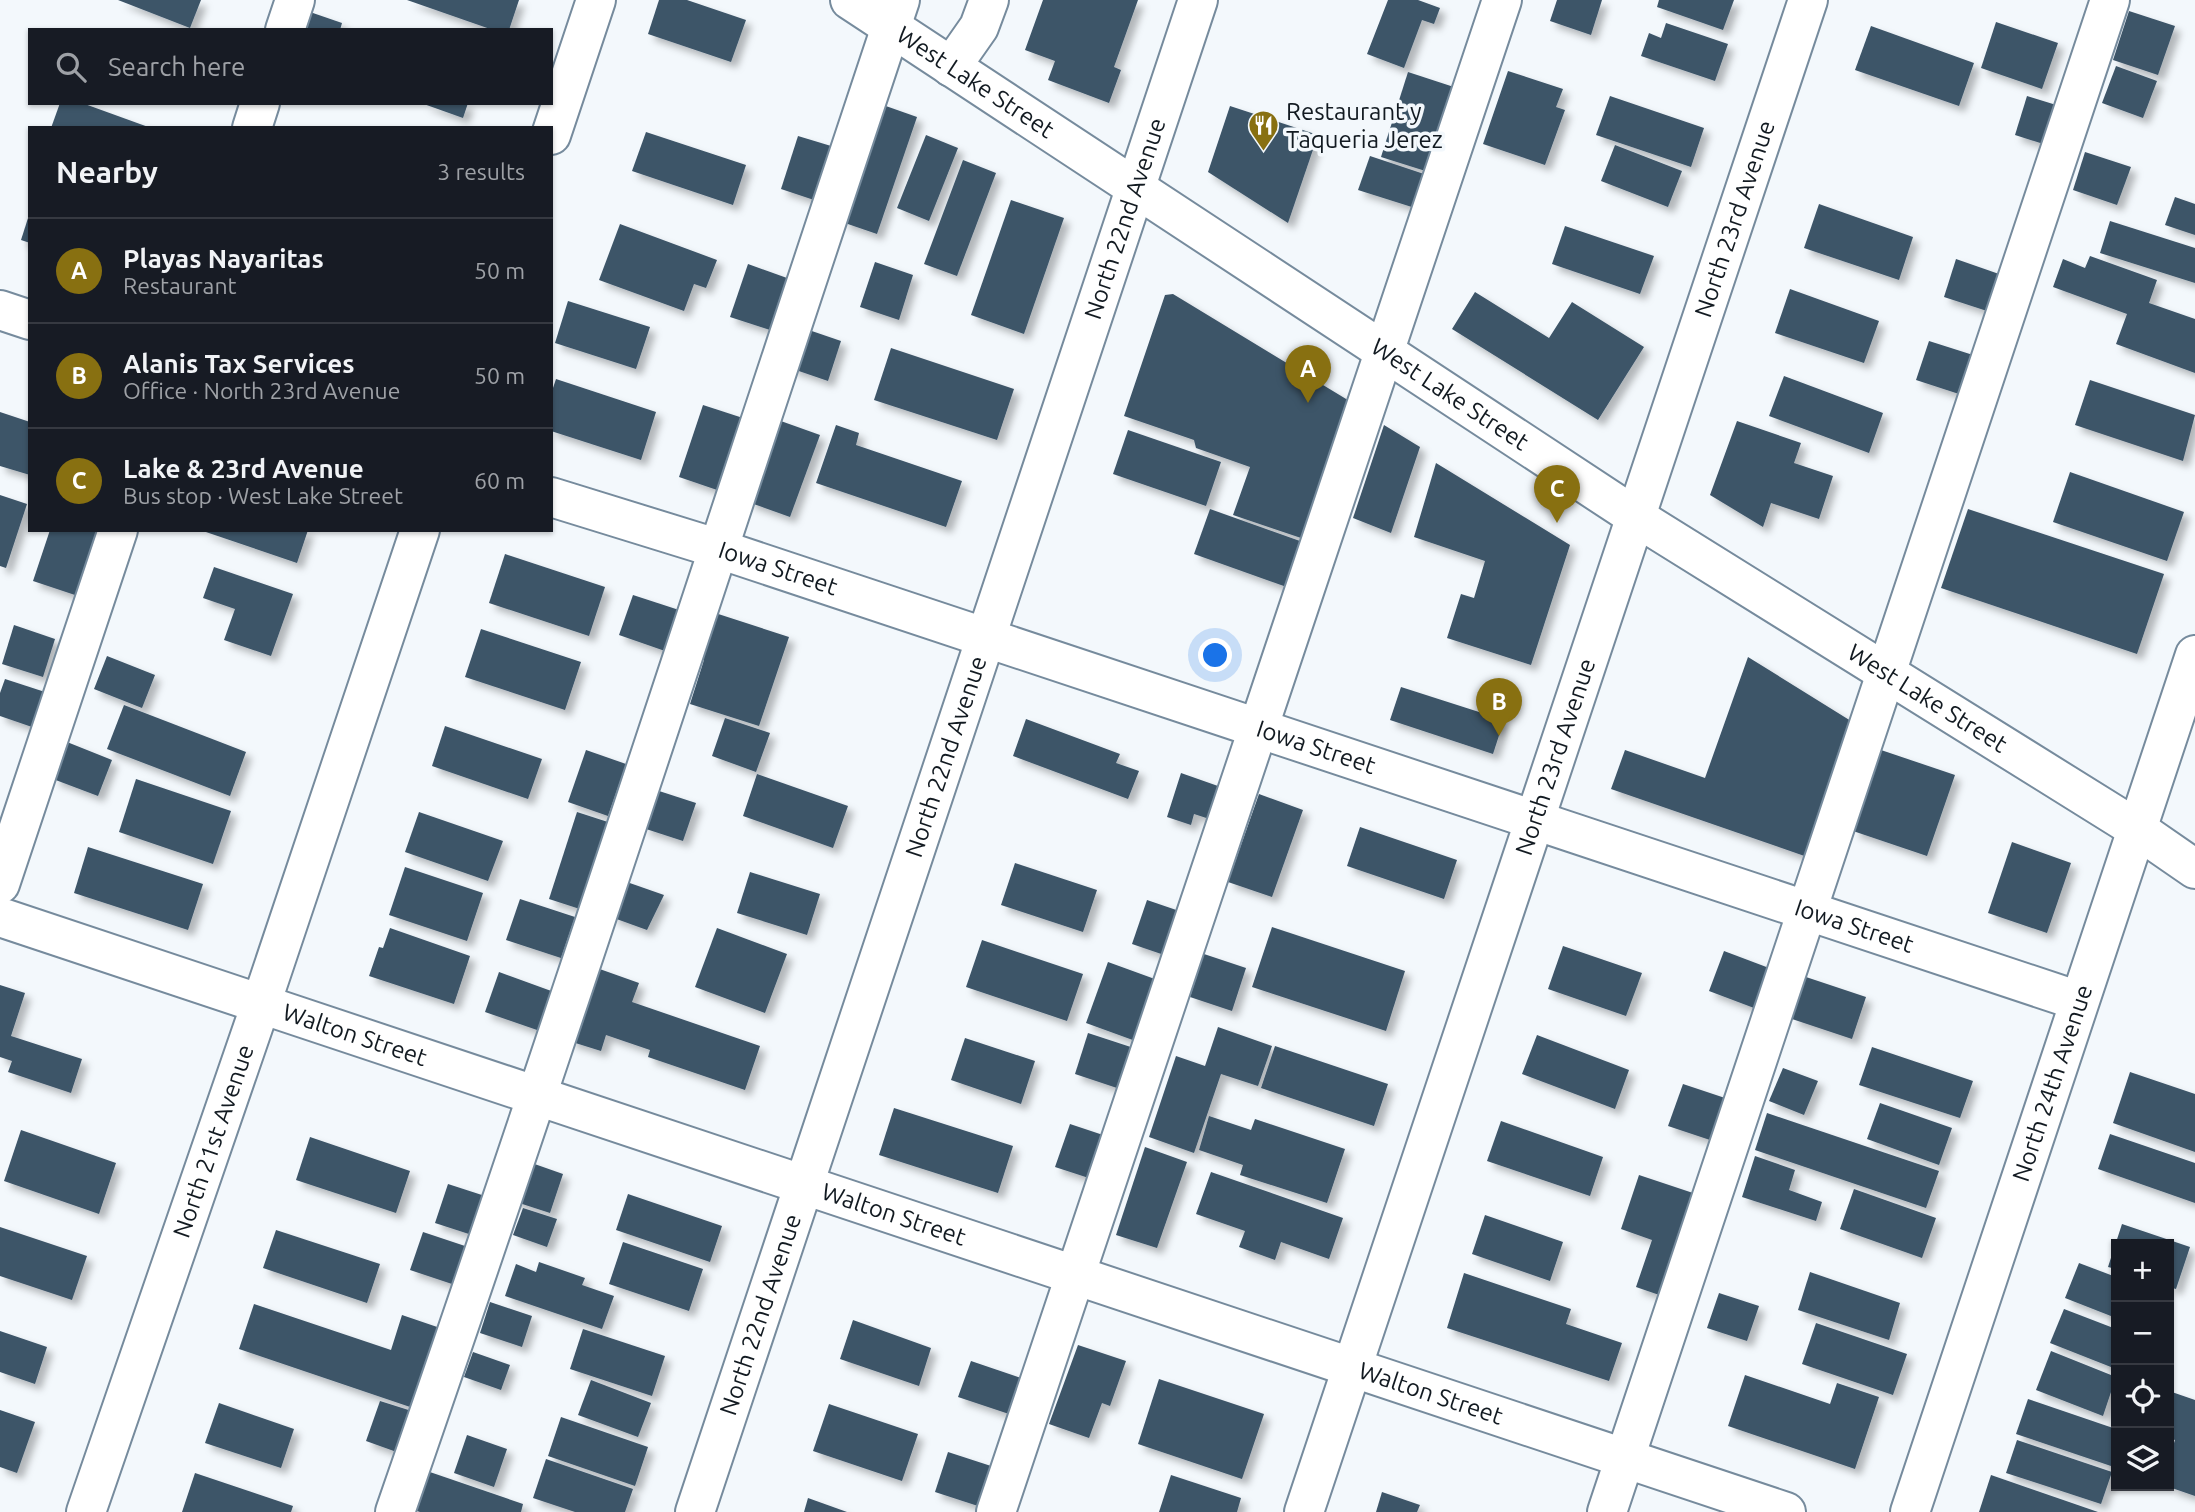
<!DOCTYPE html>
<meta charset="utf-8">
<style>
:root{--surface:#171b24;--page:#242831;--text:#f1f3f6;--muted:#9ea1a6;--line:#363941;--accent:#887011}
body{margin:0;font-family:Ubuntu,sans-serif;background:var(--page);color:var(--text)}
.controls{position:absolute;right:21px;bottom:21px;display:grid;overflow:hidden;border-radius:0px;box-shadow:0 2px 5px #0004}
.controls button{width:63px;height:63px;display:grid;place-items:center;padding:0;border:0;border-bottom:2px solid var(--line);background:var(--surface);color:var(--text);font:35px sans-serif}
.you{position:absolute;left:1216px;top:656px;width:24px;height:24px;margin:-18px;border:5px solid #fff;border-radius:50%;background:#1a73e8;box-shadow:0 0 0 10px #1a73e833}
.badge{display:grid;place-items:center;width:46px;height:46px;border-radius:50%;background:var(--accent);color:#fff;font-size:23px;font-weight:700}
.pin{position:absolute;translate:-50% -58px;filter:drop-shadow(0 2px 4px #0008)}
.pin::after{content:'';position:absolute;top:37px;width:24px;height:21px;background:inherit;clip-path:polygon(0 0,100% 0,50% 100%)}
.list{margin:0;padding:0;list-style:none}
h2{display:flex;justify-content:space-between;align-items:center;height:91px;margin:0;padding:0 28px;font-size:30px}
h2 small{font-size:23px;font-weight:400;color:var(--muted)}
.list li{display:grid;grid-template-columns:46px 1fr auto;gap:21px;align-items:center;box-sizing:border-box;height:105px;padding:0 28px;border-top:2px solid var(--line)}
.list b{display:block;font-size:26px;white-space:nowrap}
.list p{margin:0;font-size:23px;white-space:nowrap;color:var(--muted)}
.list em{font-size:23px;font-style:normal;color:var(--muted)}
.icon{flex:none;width:38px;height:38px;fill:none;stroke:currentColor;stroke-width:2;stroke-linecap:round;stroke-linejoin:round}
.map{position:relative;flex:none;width:2195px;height:1512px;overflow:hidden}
.search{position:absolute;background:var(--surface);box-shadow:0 2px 5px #0004;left:28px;top:28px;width:525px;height:77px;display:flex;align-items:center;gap:18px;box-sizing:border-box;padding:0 24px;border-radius:0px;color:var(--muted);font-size:26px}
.panel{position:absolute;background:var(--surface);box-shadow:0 2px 5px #0004;left:28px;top:126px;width:525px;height:406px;border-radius:0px}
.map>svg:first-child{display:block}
.building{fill:#3c5468;filter:url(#shadow)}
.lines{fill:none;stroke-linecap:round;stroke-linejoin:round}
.minor-casing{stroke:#768b9d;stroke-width:42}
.major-casing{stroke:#768b9d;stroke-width:42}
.minor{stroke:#fff;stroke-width:38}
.major{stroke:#fff;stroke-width:38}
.labels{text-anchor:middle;stroke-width:7;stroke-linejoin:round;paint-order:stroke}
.street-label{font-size:24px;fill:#121a21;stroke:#f3f8fc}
.poi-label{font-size:24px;fill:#121a21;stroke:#f3f8fc;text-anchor:start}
</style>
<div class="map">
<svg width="2195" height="1512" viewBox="0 0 2195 1512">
<defs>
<filter id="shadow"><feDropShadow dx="6" dy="6" stdDeviation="3.5" flood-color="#0004"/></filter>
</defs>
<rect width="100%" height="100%" fill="#f3f8fc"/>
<!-- building -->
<g class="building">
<polygon points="118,0 201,0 190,28"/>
<polygon points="407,0 519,0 509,30 493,30"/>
<polygon points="659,0 687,0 746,20 731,62 648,34"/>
<polygon points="1043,0 1138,0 1114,67 1121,70 1109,103 1048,80 1055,61 1025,50"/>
<polygon points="1388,0 1418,0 1440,8 1434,24 1422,20 1404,68 1367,54"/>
<polygon points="1557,0 1602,0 1591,35 1550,21"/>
<polygon points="1659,0 1734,0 1723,30 1657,7"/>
<polygon points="2129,11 2175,26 2158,75 2113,60"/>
<polygon points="310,12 342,23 340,30 305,30"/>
<polygon points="1996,22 2058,43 2042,89 1981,68"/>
<polygon points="1666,23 1728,44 1715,81 1641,56 1649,33 1661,38"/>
<polygon points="1871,26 1974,63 1959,106 1855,70"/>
<polygon points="2116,66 2157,81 2143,118 2102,103"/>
<polygon points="1508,71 1563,89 1556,107 1565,110 1545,165 1483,144"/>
<polygon points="1408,72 1463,90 1435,174 1381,157"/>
<polygon points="1610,96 1704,128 1691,167 1596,135"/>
<polygon points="2027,96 2066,108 2053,147 2015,135"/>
<polygon points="60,103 82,103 151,128 51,128"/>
<polygon points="421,103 468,103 463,118"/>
<polygon points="883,105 917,117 877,234 842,222"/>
<polygon points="1230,106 1318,135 1288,223 1208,172"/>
<polygon points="646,132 746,165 733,205 632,171"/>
<polygon points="926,135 958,148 929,221 897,208"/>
<polygon points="798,136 841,149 823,203 781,189"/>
<polygon points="1615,145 1682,171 1668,207 1601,181"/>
<polygon points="2085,152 2131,167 2117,205 2073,190"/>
<polygon points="1370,156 1427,175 1415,208 1358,190"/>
<polygon points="963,160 996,173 957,276 924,264"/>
<polygon points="2175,197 2195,204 2195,235 2165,225"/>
<polygon points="1011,200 1064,218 1024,334 971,315"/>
<polygon points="1819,204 1913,237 1899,280 1804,248"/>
<polygon points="29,215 30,215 30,243 21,240"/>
<polygon points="2110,221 2195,248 2195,283 2100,253"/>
<polygon points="620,224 717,260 706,288 694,284 684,311 599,280"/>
<polygon points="1565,226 1654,256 1640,294 1552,264"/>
<polygon points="2090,256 2157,280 2149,303 2195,319 2195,373 2116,344 2127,314 2053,287 2063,259 2085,268"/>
<polygon points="1956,259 1999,274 1987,311 1944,297"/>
<polygon points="875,262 913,275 899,320 860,307"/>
<polygon points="748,264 787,278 770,330 730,317"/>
<polygon points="1790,289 1879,321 1864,363 1775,333"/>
<polygon points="1475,292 1549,338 1572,302 1644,347 1598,420 1452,329"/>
<polygon points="1173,294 1356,405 1310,541 1233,515 1250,467 1196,448 1194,440 1124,416 1165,295"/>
<polygon points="568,301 650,327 636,369 555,343"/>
<polygon points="803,328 841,341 828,381 790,368"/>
<polygon points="1929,341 1973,355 1959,394 1916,380"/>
<polygon points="891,348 1014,389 997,440 874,400"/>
<polygon points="1784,376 1883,413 1869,453 1769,416"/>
<polygon points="556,379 656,412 641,460 551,431 551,394"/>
<polygon points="2090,380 2195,415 2183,461 2075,425"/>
<polygon points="703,405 746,419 723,492 679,477"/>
<polygon points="0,412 30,422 30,475 0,466"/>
<polygon points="778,420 820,435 790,517 748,502"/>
<polygon points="1737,421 1801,443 1794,463 1833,476 1819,519 1771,503 1763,527 1710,495"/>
<polygon points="836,425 859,433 856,445 962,481 946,527 816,483"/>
<polygon points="1384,425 1420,447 1391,533 1353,518"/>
<polygon points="1128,430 1221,462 1206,506 1113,474"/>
<polygon points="1436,463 1570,545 1531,665 1447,638 1461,594 1474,598 1485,561 1414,537"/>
<polygon points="2070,472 2184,512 2167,561 2053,522"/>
<polygon points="0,495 27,504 6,568 0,566"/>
<polygon points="1210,509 1314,546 1298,591 1194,554"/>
<polygon points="1968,509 2164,574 2137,654 1941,588"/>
<polygon points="50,530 101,530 78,596 33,581"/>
<polygon points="200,530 308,530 297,563"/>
<polygon points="505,554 605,587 589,636 489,603"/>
<polygon points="214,567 293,594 271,656 224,640 235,609 203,598"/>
<polygon points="633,595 679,610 665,651 619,635"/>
<polygon points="709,611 789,637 759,726 690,704 704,660 693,657"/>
<polygon points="14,625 55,639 43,677 2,664"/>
<polygon points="481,629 581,662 565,710 465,677"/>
<polygon points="107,656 155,675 142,708 94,689"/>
<polygon points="1748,657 1859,726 1816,860 1611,789 1625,750 1705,778"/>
<polygon points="5,679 45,692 32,727 0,716 0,693"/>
<polygon points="1401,687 1504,720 1493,754 1390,720"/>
<polygon points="124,705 246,752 230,796 107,749"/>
<polygon points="725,718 770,733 756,772 712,756"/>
<polygon points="1026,719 1120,754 1116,763 1139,771 1128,799 1013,756"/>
<polygon points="445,726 542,759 528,799 432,766"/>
<polygon points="67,742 112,760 98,796 53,779"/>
<polygon points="586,750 626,764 608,816 568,802"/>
<polygon points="1881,750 1955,775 1927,856 1853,831"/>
<polygon points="1181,773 1235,792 1225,824 1194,814 1191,825 1167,817"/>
<polygon points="757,774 848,806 833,848 743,816"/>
<polygon points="136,779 231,811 213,864 119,832"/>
<polygon points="656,790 696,803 683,841 643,828"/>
<polygon points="1259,794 1303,810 1272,897 1228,882"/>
<polygon points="419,812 503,841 488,881 405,852"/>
<polygon points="577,812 614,824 586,911 549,899"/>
<polygon points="1360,827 1457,860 1444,899 1347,866"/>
<polygon points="2012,842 2071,863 2047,933 1988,913"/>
<polygon points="88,847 203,884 188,930 74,893"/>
<polygon points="1015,863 1097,890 1083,932 1001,905"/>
<polygon points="405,867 483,893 467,941 389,915"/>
<polygon points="750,872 820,894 807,935 737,913"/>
<polygon points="624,881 664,895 647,930 611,917"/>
<polygon points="520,899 575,917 561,958 506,940"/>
<polygon points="1147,900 1188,914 1173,958 1132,944"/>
<polygon points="1272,927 1405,971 1386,1031 1252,987"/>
<polygon points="390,928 470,956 454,1004 369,976 379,947 383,948"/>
<polygon points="717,928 787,954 765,1013 695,987"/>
<polygon points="982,940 1083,974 1067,1021 966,987"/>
<polygon points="1563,946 1642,973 1626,1016 1548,989"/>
<polygon points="1724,951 1777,971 1762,1011 1709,991"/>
<polygon points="1204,954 1246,968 1232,1011 1190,997"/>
<polygon points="1108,962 1163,982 1141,1043 1086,1023"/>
<polygon points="594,967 639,983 632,1002 760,1046 745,1090 648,1057 650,1050 606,1035 601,1051 569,1041"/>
<polygon points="499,972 554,992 540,1031 485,1012"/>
<polygon points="1806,977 1866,997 1852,1039 1792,1019"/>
<polygon points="0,985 25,993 11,1036 82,1059 71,1093 8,1072 12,1061 0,1057"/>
<polygon points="1218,1027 1272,1046 1258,1086 1221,1074 1194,1153 1149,1137 1176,1056 1205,1066"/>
<polygon points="1088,1033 1146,1052 1132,1093 1075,1074"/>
<polygon points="1537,1035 1629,1070 1615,1109 1522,1074"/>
<polygon points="965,1038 1035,1061 1021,1104 951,1080"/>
<polygon points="1275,1046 1388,1084 1374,1126 1261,1088"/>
<polygon points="1872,1047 1973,1081 1960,1118 1859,1085"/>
<polygon points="1783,1068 1818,1081 1804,1115 1769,1101"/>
<polygon points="2130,1072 2195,1094 2195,1152 2113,1123"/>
<polygon points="1683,1084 1734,1101 1719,1143 1668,1126"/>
<polygon points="1880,1103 1952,1128 1939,1165 1867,1139"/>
<polygon points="894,1108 1013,1146 998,1193 879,1155"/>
<polygon points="1767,1113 1939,1171 1926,1208 1755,1150"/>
<polygon points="1209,1116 1251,1130 1255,1119 1345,1149 1327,1203 1240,1175 1243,1165 1199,1150"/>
<polygon points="1501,1121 1603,1157 1590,1196 1487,1161"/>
<polygon points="1070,1124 1112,1138 1098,1181 1055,1167"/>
<polygon points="21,1130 116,1163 99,1214 4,1181"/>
<polygon points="2110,1134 2195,1163 2195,1203 2098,1169"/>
<polygon points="310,1137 410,1171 396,1213 296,1180"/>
<polygon points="1145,1147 1187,1162 1157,1248 1116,1235"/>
<polygon points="1755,1156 1795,1170 1789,1190 1822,1202 1816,1221 1742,1197"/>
<polygon points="526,1161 563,1174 550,1213 513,1201"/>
<polygon points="1211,1172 1343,1218 1329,1259 1281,1242 1275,1260 1239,1247 1245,1231 1196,1214"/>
<polygon points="1639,1175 1705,1197 1671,1299 1636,1287 1652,1240 1621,1229"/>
<polygon points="448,1184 485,1196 472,1235 435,1223"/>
<polygon points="1854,1189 1936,1218 1922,1258 1840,1229"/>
<polygon points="628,1194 722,1226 710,1262 616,1230"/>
<polygon points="523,1208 557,1219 547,1247 513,1235"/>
<polygon points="1485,1215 1563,1242 1550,1281 1472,1254"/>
<polygon points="2122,1224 2190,1247 2176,1289 2169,1287 2169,1244 2116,1244 2116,1269 2108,1267"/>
<polygon points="0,1227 87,1256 72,1300 0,1276"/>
<polygon points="276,1230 380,1264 367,1303 263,1268"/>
<polygon points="423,1232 471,1248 458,1286 410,1270"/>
<polygon points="623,1242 703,1269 689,1311 609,1284"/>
<polygon points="539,1262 585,1278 582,1285 614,1296 602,1329 505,1296 516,1264 536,1272"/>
<polygon points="2079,1263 2116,1277 2116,1318 2065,1298"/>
<polygon points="1810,1272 1900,1303 1889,1340 1798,1310"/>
<polygon points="1464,1273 1571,1309 1566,1324 1622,1343 1609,1381 1447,1328"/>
<polygon points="1719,1293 1759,1306 1747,1341 1707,1328"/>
<polygon points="490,1302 532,1316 522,1347 480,1333"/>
<polygon points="254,1304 391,1350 402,1315 446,1330 419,1410 239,1349"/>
<polygon points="2064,1309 2116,1329 2116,1369 2050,1343"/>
<polygon points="853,1320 931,1348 919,1386 840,1359"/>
<polygon points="1816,1323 1907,1354 1893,1395 1802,1364"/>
<polygon points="583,1329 665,1356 652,1396 570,1369"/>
<polygon points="0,1331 47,1347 35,1384 0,1372"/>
<polygon points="1078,1345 1126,1361 1110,1406 1102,1403 1089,1438 1049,1424"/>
<polygon points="2051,1351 2116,1377 2103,1416 2036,1390"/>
<polygon points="473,1352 510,1365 501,1390 464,1377"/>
<polygon points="971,1361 1021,1378 1009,1414 958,1397"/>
<polygon points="1745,1375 1830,1404 1837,1383 1879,1397 1855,1469 1728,1426"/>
<polygon points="1159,1379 1264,1414 1242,1479 1138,1444"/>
<polygon points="591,1380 651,1403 638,1437 578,1415"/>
<polygon points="2169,1391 2195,1400 2195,1496 2169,1487 2169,1458 2175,1440 2169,1438"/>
<polygon points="2028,1399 2116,1429 2116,1450 2111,1466 2016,1434"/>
<polygon points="380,1401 418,1413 405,1455 366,1441"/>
<polygon points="219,1403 294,1429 281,1468 205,1443"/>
<polygon points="829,1404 918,1434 902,1481 813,1451"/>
<polygon points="0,1410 35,1422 17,1473 0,1467"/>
<polygon points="561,1417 648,1447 635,1486 548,1456"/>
<polygon points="467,1435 507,1449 494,1487 454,1473"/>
<polygon points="2017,1440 2112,1472 2101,1504 2006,1473"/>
<polygon points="948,1452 991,1466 978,1506 935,1492"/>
<polygon points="546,1459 633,1489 625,1512 575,1512 533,1498"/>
<polygon points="424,1470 523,1504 521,1512 420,1512 411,1509"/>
<polygon points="195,1473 293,1506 291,1512 182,1512"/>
<polygon points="1171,1475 1241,1498 1237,1512 1159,1512"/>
<polygon points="1991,1475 2098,1512 1979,1512"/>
<polygon points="1382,1492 1420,1505 1417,1512 1376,1512"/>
<polygon points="808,1498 847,1512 804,1512"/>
</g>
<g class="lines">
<defs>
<g id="minor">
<polyline points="285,30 295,0"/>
<polyline points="951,67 979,27 989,0"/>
<polyline points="252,128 260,103"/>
<polyline points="551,135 596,0"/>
<polyline points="0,310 30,320"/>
<path id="s1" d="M551 497 716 548 2079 1001"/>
<polyline points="0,884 118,530"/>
<path id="s2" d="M0 917 1786 1512"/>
<path id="s3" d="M86 1512 261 1004 420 530"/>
<path d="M395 1512C569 1010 732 504 900 0"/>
<path id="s4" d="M695 1512 1198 0"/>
<polyline points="996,1512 1502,0"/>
<path id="s5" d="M1304 1512 1808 0"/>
<polyline points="1607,1512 2110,0"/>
<path id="s6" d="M1910 1512 2195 655"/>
</g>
<g id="major">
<path id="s7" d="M850 0 1636 517 2137 829 2195 869"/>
</g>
</defs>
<!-- minor casing -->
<use href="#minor" class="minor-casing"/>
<!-- major casing -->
<use href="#major" class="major-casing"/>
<!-- minor -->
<use href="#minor" class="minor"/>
<!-- major -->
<use href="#major" class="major"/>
</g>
<!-- icons -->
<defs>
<symbol id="restaurant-pin" viewBox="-11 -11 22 30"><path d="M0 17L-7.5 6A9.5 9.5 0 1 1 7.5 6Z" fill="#887011" stroke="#f3f8fc"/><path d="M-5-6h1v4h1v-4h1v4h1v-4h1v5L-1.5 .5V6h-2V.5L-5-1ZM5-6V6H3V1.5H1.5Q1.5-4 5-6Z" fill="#fff"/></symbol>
</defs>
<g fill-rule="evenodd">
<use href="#restaurant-pin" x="1246" y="108" width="35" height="47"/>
</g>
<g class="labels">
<!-- street labels -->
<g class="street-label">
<text dy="8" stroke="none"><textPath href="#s7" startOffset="150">West Lake Street</textPath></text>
<text dy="8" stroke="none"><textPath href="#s4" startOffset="1363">North 22nd Avenue</textPath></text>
<text dy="8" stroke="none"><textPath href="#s5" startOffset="1363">North 23rd Avenue</textPath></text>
<text dy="8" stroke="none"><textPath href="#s7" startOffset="718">West Lake Street</textPath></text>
<text dy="8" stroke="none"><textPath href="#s1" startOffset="238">Iowa Street</textPath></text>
<text dy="8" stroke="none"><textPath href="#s7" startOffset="1284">West Lake Street</textPath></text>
<text dy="8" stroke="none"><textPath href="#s1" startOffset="805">Iowa Street</textPath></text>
<text dy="8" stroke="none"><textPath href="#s4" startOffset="796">North 22nd Avenue</textPath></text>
<text dy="8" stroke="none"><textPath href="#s5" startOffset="796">North 23rd Avenue</textPath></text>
<text dy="8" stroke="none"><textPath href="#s1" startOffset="1372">Iowa Street</textPath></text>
<text dy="8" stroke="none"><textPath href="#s2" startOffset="374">Walton Street</textPath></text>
<text dy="8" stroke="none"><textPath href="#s6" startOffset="452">North 24th Avenue</textPath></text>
<text dy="8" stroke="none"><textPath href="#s3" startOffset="392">North 21st Avenue</textPath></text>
<text dy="8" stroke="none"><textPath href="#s2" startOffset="942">Walton Street</textPath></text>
<text dy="8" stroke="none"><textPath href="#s4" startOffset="208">North 22nd Avenue</textPath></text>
<text dy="8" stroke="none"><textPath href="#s2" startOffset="1508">Walton Street</textPath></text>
</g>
<!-- poi labels -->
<g class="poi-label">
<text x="1286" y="120">Restaurant y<tspan x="1286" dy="28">Taqueria Jerez</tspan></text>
</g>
</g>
</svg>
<div class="controls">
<button>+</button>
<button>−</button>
<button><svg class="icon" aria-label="locate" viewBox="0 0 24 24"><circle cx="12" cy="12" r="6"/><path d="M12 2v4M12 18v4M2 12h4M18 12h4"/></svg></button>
<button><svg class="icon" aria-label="layers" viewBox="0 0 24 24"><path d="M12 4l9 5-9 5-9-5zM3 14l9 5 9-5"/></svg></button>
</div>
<div class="you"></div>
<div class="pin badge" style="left:1308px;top:403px">A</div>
<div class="pin badge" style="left:1499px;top:736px">B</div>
<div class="pin badge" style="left:1557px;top:523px">C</div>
<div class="search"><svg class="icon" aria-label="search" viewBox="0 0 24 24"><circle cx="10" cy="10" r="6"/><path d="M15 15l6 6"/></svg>Search here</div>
<section class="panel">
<h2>Nearby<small>3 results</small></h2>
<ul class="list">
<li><span class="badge">A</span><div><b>Playas Nayaritas</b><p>Restaurant</p></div><em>50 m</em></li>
<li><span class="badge">B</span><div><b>Alanis Tax Services</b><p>Office · North 23rd Avenue</p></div><em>50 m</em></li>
<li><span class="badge">C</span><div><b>Lake &amp; 23rd Avenue</b><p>Bus stop · West Lake Street</p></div><em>60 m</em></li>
</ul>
</section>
</div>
